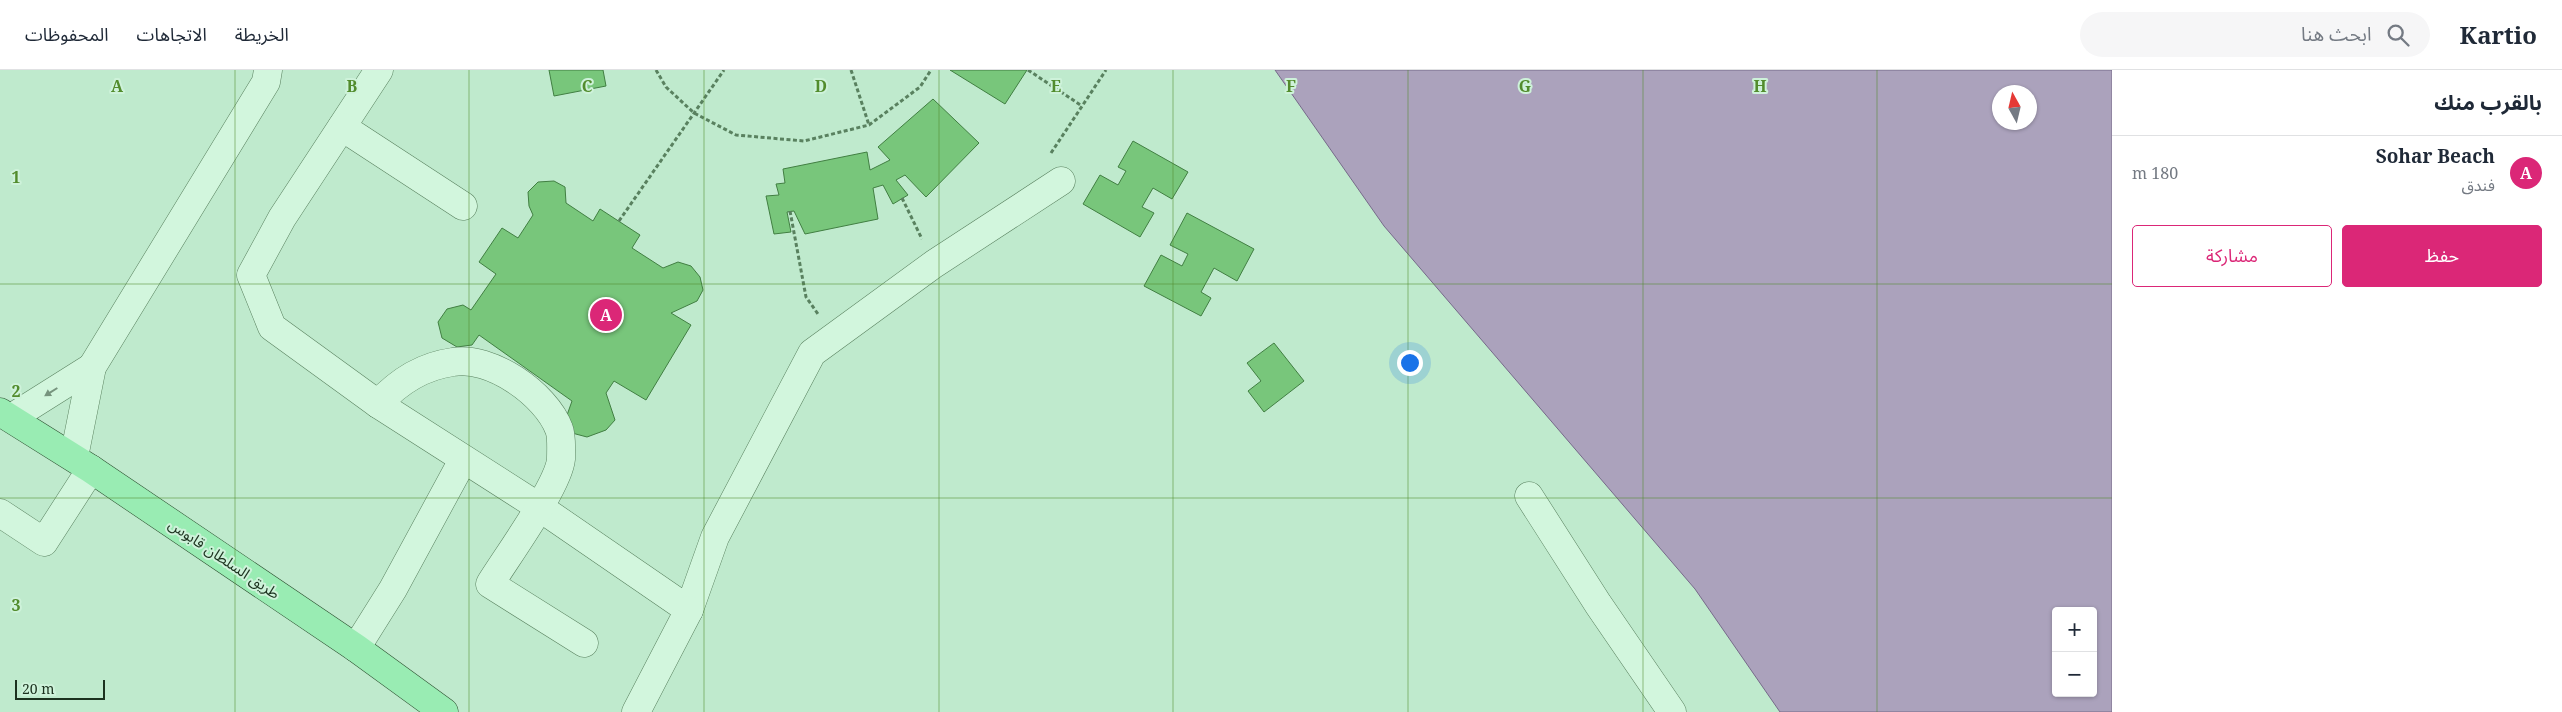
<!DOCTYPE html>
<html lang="ar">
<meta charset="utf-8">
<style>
:root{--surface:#fff;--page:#f6f6f7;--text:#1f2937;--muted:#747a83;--line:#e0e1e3;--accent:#db2777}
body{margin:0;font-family:"Noto Serif","Noto Sans Arabic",serif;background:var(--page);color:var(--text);direction:rtl}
.controls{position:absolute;right:15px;bottom:15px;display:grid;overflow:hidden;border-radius:5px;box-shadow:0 1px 4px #0004}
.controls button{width:45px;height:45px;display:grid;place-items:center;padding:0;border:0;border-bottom:1px solid var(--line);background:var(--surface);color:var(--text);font:25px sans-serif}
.compass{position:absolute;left:1992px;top:15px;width:45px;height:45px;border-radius:50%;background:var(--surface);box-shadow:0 1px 4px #0004;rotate:352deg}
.scale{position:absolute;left:15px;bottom:12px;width:90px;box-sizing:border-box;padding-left:5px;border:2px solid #1c321f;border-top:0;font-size:14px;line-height:18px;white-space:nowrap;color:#1c321f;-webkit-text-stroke:4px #cef2da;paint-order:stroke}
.you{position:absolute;left:1409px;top:292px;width:18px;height:18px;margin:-12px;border:4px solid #fff;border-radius:50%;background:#1a73e8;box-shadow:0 0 0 8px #1a73e833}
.badge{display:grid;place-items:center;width:32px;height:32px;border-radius:50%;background:var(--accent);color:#fff;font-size:16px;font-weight:700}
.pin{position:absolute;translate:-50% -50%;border:2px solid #fff;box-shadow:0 1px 5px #0006}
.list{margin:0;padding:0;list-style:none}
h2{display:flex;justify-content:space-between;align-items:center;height:65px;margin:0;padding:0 20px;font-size:21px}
h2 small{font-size:16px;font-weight:400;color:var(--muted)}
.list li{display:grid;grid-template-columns:32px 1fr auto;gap:15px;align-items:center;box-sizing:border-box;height:75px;padding:0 20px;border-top:1px solid var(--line)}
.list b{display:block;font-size:19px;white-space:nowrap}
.list p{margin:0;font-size:16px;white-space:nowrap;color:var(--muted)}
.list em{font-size:16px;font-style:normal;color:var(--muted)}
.actions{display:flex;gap:10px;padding:15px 20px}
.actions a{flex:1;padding:11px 0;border:1px solid var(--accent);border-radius:5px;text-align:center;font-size:18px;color:var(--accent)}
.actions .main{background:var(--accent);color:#fff}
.icon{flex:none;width:28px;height:28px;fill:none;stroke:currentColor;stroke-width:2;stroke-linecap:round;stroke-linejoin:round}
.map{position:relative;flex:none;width:2112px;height:642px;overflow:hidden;direction:ltr}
header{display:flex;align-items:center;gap:30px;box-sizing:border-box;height:70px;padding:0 25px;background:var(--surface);border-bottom:1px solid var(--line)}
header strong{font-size:24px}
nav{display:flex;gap:28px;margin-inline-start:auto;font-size:18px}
.search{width:350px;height:45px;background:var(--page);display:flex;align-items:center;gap:12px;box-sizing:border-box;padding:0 18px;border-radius:28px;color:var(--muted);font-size:19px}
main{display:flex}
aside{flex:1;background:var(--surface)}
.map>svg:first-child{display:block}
.water{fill:#aba2bc;stroke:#766a89;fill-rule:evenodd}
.building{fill:#78c67b;stroke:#417f42}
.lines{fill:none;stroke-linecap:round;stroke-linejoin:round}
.minor-casing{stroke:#59815f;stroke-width:29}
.major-casing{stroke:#2d4f30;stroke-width:29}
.path{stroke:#59815f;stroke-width:3;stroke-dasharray:4 2.5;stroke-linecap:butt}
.minor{stroke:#d2f6dd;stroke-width:28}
.major{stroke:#99ecb3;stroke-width:28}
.oneway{fill:#77947e}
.grid{fill:none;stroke:#528c2d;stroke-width:1;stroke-opacity:0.55}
.labels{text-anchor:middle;stroke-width:4;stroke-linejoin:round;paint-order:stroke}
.street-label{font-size:15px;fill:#1c321f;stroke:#cef2da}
.grid-label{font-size:16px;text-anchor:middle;font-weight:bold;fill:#528c2d;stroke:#cef2da;stroke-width:4;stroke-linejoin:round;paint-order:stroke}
</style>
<header>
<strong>Kartio</strong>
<div class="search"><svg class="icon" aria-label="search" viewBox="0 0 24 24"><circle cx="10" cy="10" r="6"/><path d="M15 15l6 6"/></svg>ابحث هنا</div>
<nav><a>الخريطة</a><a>الاتجاهات</a><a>المحفوظات</a></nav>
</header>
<main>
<aside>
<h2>بالقرب منك<small></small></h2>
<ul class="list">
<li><span class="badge">A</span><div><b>Sohar Beach</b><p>فندق</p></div><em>180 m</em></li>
</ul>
<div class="actions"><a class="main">حفظ</a><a>مشاركة</a></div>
</aside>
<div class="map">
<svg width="2112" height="642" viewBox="0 0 2112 642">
<rect width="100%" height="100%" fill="#bfeacd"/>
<!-- water -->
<path class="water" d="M1275 0H2112V642H1780L1695 519 1384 156ZM2000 22H2030V52H2000ZM2056 541H2093V623H2056Z"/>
<!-- building -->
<g class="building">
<polygon points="549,0 603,0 606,16 554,26"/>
<polygon points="950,0 1027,0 1005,34"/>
<polygon points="933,29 979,73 926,127 905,105 896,110 908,125 893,134 883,115 873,118 878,149 805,164 794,141 787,142 791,162 774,164 766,126 779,125 776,114 785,113 783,99 867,82 870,100 890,90 878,77"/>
<polygon points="1133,71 1188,102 1172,129 1153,118 1142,137 1154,143 1140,167 1083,134 1100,105 1118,115 1126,101 1118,97"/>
<polygon points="554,111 565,117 566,133 593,151 600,139 640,165 632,178 663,198 678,192 691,196 700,207 703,220 697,231 671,243 691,255 646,330 614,311 606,323 615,350 606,360 587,367 572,363 566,348 572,331 479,265 472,275 457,277 442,268 438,252 447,239 463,235 471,240 496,204 479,192 502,158 518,168 533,145 529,136 528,122 538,112"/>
<polygon points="1187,143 1254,179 1237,211 1214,198 1201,222 1211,228 1201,246 1144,216 1161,185 1182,196 1188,184 1170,175"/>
<polygon points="1274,273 1304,311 1264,342 1248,321 1261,311 1247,293"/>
</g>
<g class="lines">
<defs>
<g id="minor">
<polyline points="379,0 282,148 251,205 272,257 378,334 539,437 689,540 715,467 812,283 934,194 1061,111"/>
<polyline points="342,57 463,136"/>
<path d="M378 334C398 312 423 296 453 292 490 285 546 324 559 359 562 366 561 381 561 389 559 415 506 488 490 514L584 573"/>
<polyline points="11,348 92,297"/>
<polyline points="74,387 92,297 266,12 268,0"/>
<polyline points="1529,426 1598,534 1672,642"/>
<polyline points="0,443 44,472 91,399"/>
<polyline points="356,578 393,519 463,390"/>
<polyline points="636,642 689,540"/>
</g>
<polyline id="major" points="0,342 91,399 356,578 444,642"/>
</defs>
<!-- minor casing -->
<use href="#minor" class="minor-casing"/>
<!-- major casing -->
<use href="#major" class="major-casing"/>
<!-- path -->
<g class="path">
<polyline points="656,0 666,17 694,43 736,65 804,71 869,55 920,17 931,0"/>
<polyline points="851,0 869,55"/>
<polyline points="1028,0 1082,36"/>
<polyline points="1051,83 1106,0"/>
<polyline points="902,128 922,169"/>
<polyline points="790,141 806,227 818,244"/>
<polyline points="619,151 724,0"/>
</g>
<!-- minor -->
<use href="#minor" class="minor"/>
<!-- major -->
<use href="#major" class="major"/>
</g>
<!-- one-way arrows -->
<defs><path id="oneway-solid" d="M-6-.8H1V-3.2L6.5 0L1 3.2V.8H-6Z" transform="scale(1.25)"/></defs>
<use class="oneway" href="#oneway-solid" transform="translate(51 322) rotate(148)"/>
<!-- grid -->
<path class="grid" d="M235 0V642M469 0V642M704 0V642M939 0V642M1173 0V642M1408 0V642M1643 0V642M1877 0V642M0 214H2112M0 428H2112"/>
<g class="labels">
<!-- street labels -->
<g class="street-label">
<text transform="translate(224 489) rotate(34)" y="5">طريق السلطان قابوس</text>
</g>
</g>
<g class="grid-label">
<text x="117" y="22">A</text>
<text x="352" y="22">B</text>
<text x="587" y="22">C</text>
<text x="821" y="22">D</text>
<text x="1056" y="22">E</text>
<text x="1291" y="22">F</text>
<text x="1525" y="22">G</text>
<text x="1760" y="22">H</text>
<text x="16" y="113">1</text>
<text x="16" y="327">2</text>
<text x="16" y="541">3</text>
</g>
</svg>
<div class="controls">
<button>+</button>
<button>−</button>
</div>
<svg class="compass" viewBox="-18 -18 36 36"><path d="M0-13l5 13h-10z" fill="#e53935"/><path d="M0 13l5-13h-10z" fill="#747a83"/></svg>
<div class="scale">20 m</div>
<div class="you"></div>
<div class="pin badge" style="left:606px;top:245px">A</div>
</div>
</main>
